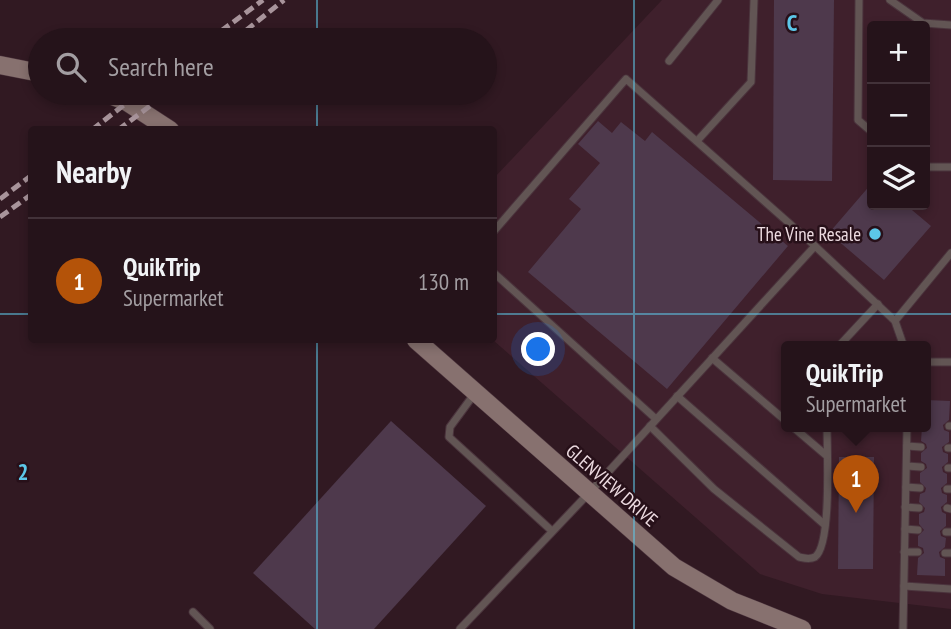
<!DOCTYPE html>
<meta charset="utf-8">
<style>
:root{--surface:#25131a;--page:#312027;--text:#f1f3f6;--muted:#a39ea2;--line:#423239;--accent:#b45309}
body{margin:0;font-family:"PT Sans Narrow",sans-serif;background:var(--page);color:var(--text)}
.controls{position:absolute;right:21px;top:21px;display:grid;overflow:hidden;border-radius:7px;box-shadow:0 4px 10px #0003}
.controls button{width:63px;height:63px;display:grid;place-items:center;padding:0;border:0;border-bottom:2px solid var(--line);background:var(--surface);color:var(--text);font:35px sans-serif}
.you{position:absolute;left:539px;top:350px;width:24px;height:24px;margin:-18px;border:5px solid #fff;border-radius:50%;background:#1a73e8;box-shadow:0 0 0 10px #1a73e833}
.badge{display:grid;place-items:center;width:46px;height:46px;border-radius:50%;background:var(--accent);color:#fff;font-size:23px;font-weight:700}
.pin{position:absolute;translate:-50% -58px;filter:drop-shadow(0 2px 4px #0008)}
.pin::after{content:'';position:absolute;top:37px;width:24px;height:21px;background:inherit;clip-path:polygon(0 0,100% 0,50% 100%)}
.popup{position:absolute;left:781px;top:341px;width:150px;height:91px;box-sizing:border-box;display:grid;place-content:center;border-radius:7px;background:var(--surface);filter:drop-shadow(0 2px 5px #0005);font-size:23px;white-space:nowrap;color:var(--muted)}
.popup b{font-size:26px;color:var(--text)}
.popup::after{content:'';position:absolute;left:50%;top:100%;margin-left:-14px;border:14px solid transparent;border-top-color:var(--surface)}
.list{margin:0;padding:0;list-style:none}
h2{display:flex;justify-content:space-between;align-items:center;height:91px;margin:0;padding:0 28px;font-size:30px}
h2 small{font-size:23px;font-weight:400;color:var(--muted)}
.list li{display:grid;grid-template-columns:46px 1fr auto;gap:21px;align-items:center;box-sizing:border-box;height:126px;padding:0 28px;border-top:2px solid var(--line)}
.list b{display:block;font-size:26px;white-space:nowrap}
.list p{margin:0;font-size:23px;white-space:nowrap;color:var(--muted)}
.list em{font-size:23px;font-style:normal;color:var(--muted)}
.icon{flex:none;width:38px;height:38px;fill:none;stroke:currentColor;stroke-width:2;stroke-linecap:round;stroke-linejoin:round}
.map{position:relative;flex:none;width:951px;height:629px;overflow:hidden}
.search{position:absolute;background:var(--surface);box-shadow:0 4px 10px #0003;left:28px;top:28px;width:469px;height:77px;display:flex;align-items:center;gap:18px;box-sizing:border-box;padding:0 24px;border-radius:38px;color:var(--muted);font-size:26px}
.panel{position:absolute;background:var(--surface);box-shadow:0 4px 10px #0003;left:28px;top:126px;width:469px;height:217px;border-radius:7px}
.map>svg:first-child{display:block}
.built{fill:#3f202c;fill-rule:evenodd}
.building{fill:#4e394c}
.lines{fill:none;stroke-linecap:round;stroke-linejoin:round}
.service-casing{stroke:#4b343d;stroke-width:9}
.secondary-casing{stroke:#4b343d;stroke-width:19}
.service{stroke:#625554;stroke-width:7}
.secondary{stroke:#87716f;stroke-width:18}
.rail{stroke:#a8949b;stroke-width:5;stroke-dasharray:10 5;stroke-linecap:butt}
.grid{fill:none;stroke:#5cc7e8;stroke-width:2;stroke-opacity:0.55}
.poi-dot{fill:#5cc7e8;stroke:#271019;stroke-width:2.5}
.labels{text-anchor:middle;stroke-width:5;stroke-linejoin:round;paint-order:stroke}
.poi-label{font-size:19px;fill:#eddbe1;stroke:#271019;text-anchor:end}
.street-label{font-size:19px;fill:#eddbe1;stroke:#271019}
.grid-label{font-size:23px;text-anchor:middle;font-weight:bold;fill:#5cc7e8;stroke:#271019;stroke-width:5;stroke-linejoin:round;paint-order:stroke}
</style>
<div class="map">
<svg width="951" height="629" viewBox="0 0 951 629">
<rect width="100%" height="100%" fill="#311922"/>
<!-- built -->
<path class="built" d="M662 0H951V609L822 594 760 574 493 340 494 178ZM872 26H925V205H872ZM786 347H926V427H786Z"/>
<!-- building -->
<g class="building">
<polygon points="774,0 834,0 832,181 773,180"/>
<polygon points="598,121 612,133 621,122 645,141 652,132 788,246 667,389 528,272 581,209 569,199 600,163 578,144"/>
<polygon points="872,183 872,205 906,205 931,226 884,280 829,233"/>
<polygon points="926,400 950,401 949,420 943,425 944,430 949,432 949,442 942,447 943,452 948,454 948,462 942,467 943,472 947,474 947,483 941,488 942,493 947,495 947,502 941,507 942,512 946,514 946,526 940,531 941,536 946,538 945,547 939,552 940,557 945,559 945,576 917,575 918,558 924,553 923,548 918,546 918,536 924,530 919,524 919,514 924,512 925,508 919,502 920,494 925,492 926,488 920,482 920,473 927,468 926,464 921,461 921,453 927,448 926,444 921,441 922,427 926,427"/>
<polygon points="391,421 486,506 374,629 315,629 253,573"/>
<polygon points="839,457 874,457 873,569 838,569"/>
</g>
<g class="lines">
<defs>
<g id="service">
<polyline points="859,0 858,120 872,132"/>
<polyline points="890,0 923,23 951,25"/>
<polyline points="669,61 718,0"/>
<polyline points="697,141 751,82 754,0"/>
<polyline points="925,167 951,167"/>
<polyline points="494,231 626,79 815,246"/>
<polyline points="494,273 656,419"/>
<polyline points="838,347 878,304"/>
<polyline points="904,347 895,321 951,253"/>
<polyline points="712,358 786,421"/>
<polyline points="926,362 951,362"/>
<polyline points="475,393 450,427 449,437 552,531"/>
<polyline points="677,396 825,525"/>
<path d="M650 426 714 489 799 557C804 558 809 560 815 557 832 545 827 450 827 427"/>
<polyline points="949,426 951,426"/>
<polyline points="793,427 827,456"/>
<polyline points="907,446 921,447"/>
<polyline points="948,448 951,448"/>
<polyline points="907,466 921,467"/>
<polyline points="948,468 951,468"/>
<polyline points="906,487 920,488"/>
<polyline points="947,489 951,489"/>
<polyline points="905,507 919,508"/>
<polyline points="947,508 951,509"/>
<polyline points="905,529 918,530"/>
<polyline points="946,532 951,532"/>
<polyline points="904,552 918,552"/>
<polyline points="945,553 951,553"/>
<polyline points="904,586 951,589"/>
<polyline points="193,612 210,629"/>
<polyline points="460,629 589,493 815,246 895,321"/>
<polyline points="903,629 907,427"/>
</g>
<g id="secondary">
<polyline points="0,65 40,73"/>
<polyline points="105,93 127,102 170,130"/>
<polyline points="416,340 674,567 732,601 802,629"/>
</g>
</defs>
<!-- service casing -->
<use href="#service" class="service-casing"/>
<!-- secondary casing -->
<use href="#secondary" class="secondary-casing"/>
<!-- service -->
<use href="#service" class="service"/>
<!-- secondary -->
<use href="#secondary" class="secondary"/>
<!-- rail -->
<g class="rail">
<polyline points="209,40 263,0"/>
<polyline points="234,40 284,0"/>
<polyline points="92,130 139,93"/>
<polyline points="118,130 167,93"/>
<polyline points="0,199 32,175"/>
<polyline points="0,217 32,194"/>
</g>
</g>
<!-- grid -->
<path class="grid" d="M317 0V40M634 0V629M317 93V130M0 314H32M494 314H951M317 340V629"/>
<!-- markers -->
<circle class="poi-dot" cx="875" cy="234" r="7"/>
<g class="labels">
<!-- poi labels -->
<g class="poi-label">
<text x="861" y="241">The Vine Resale</text>
</g>
<!-- street labels -->
<g class="street-label">
<text transform="translate(612 485) rotate(41)" y="7">GLENVIEW DRIVE</text>
</g>
</g>
<g class="grid-label">
<text x="792" y="31">C</text>
<text x="23" y="480">2</text>
</g>
</svg>
<div class="controls">
<button>+</button>
<button>−</button>
<button><svg class="icon" aria-label="layers" viewBox="0 0 24 24"><path d="M12 4l9 5-9 5-9-5zM3 14l9 5 9-5"/></svg></button>
</div>
<div class="you"></div>
<div class="pin badge" style="left:856px;top:513px">1</div>
<div class="popup"><b>QuikTrip</b>Supermarket</div>
<div class="search"><svg class="icon" aria-label="search" viewBox="0 0 24 24"><circle cx="10" cy="10" r="6"/><path d="M15 15l6 6"/></svg>Search here</div>
<section class="panel">
<h2>Nearby<small></small></h2>
<ul class="list">
<li><span class="badge">1</span><div><b>QuikTrip</b><p>Supermarket</p></div><em>130 m</em></li>
</ul>
</section>
</div>
